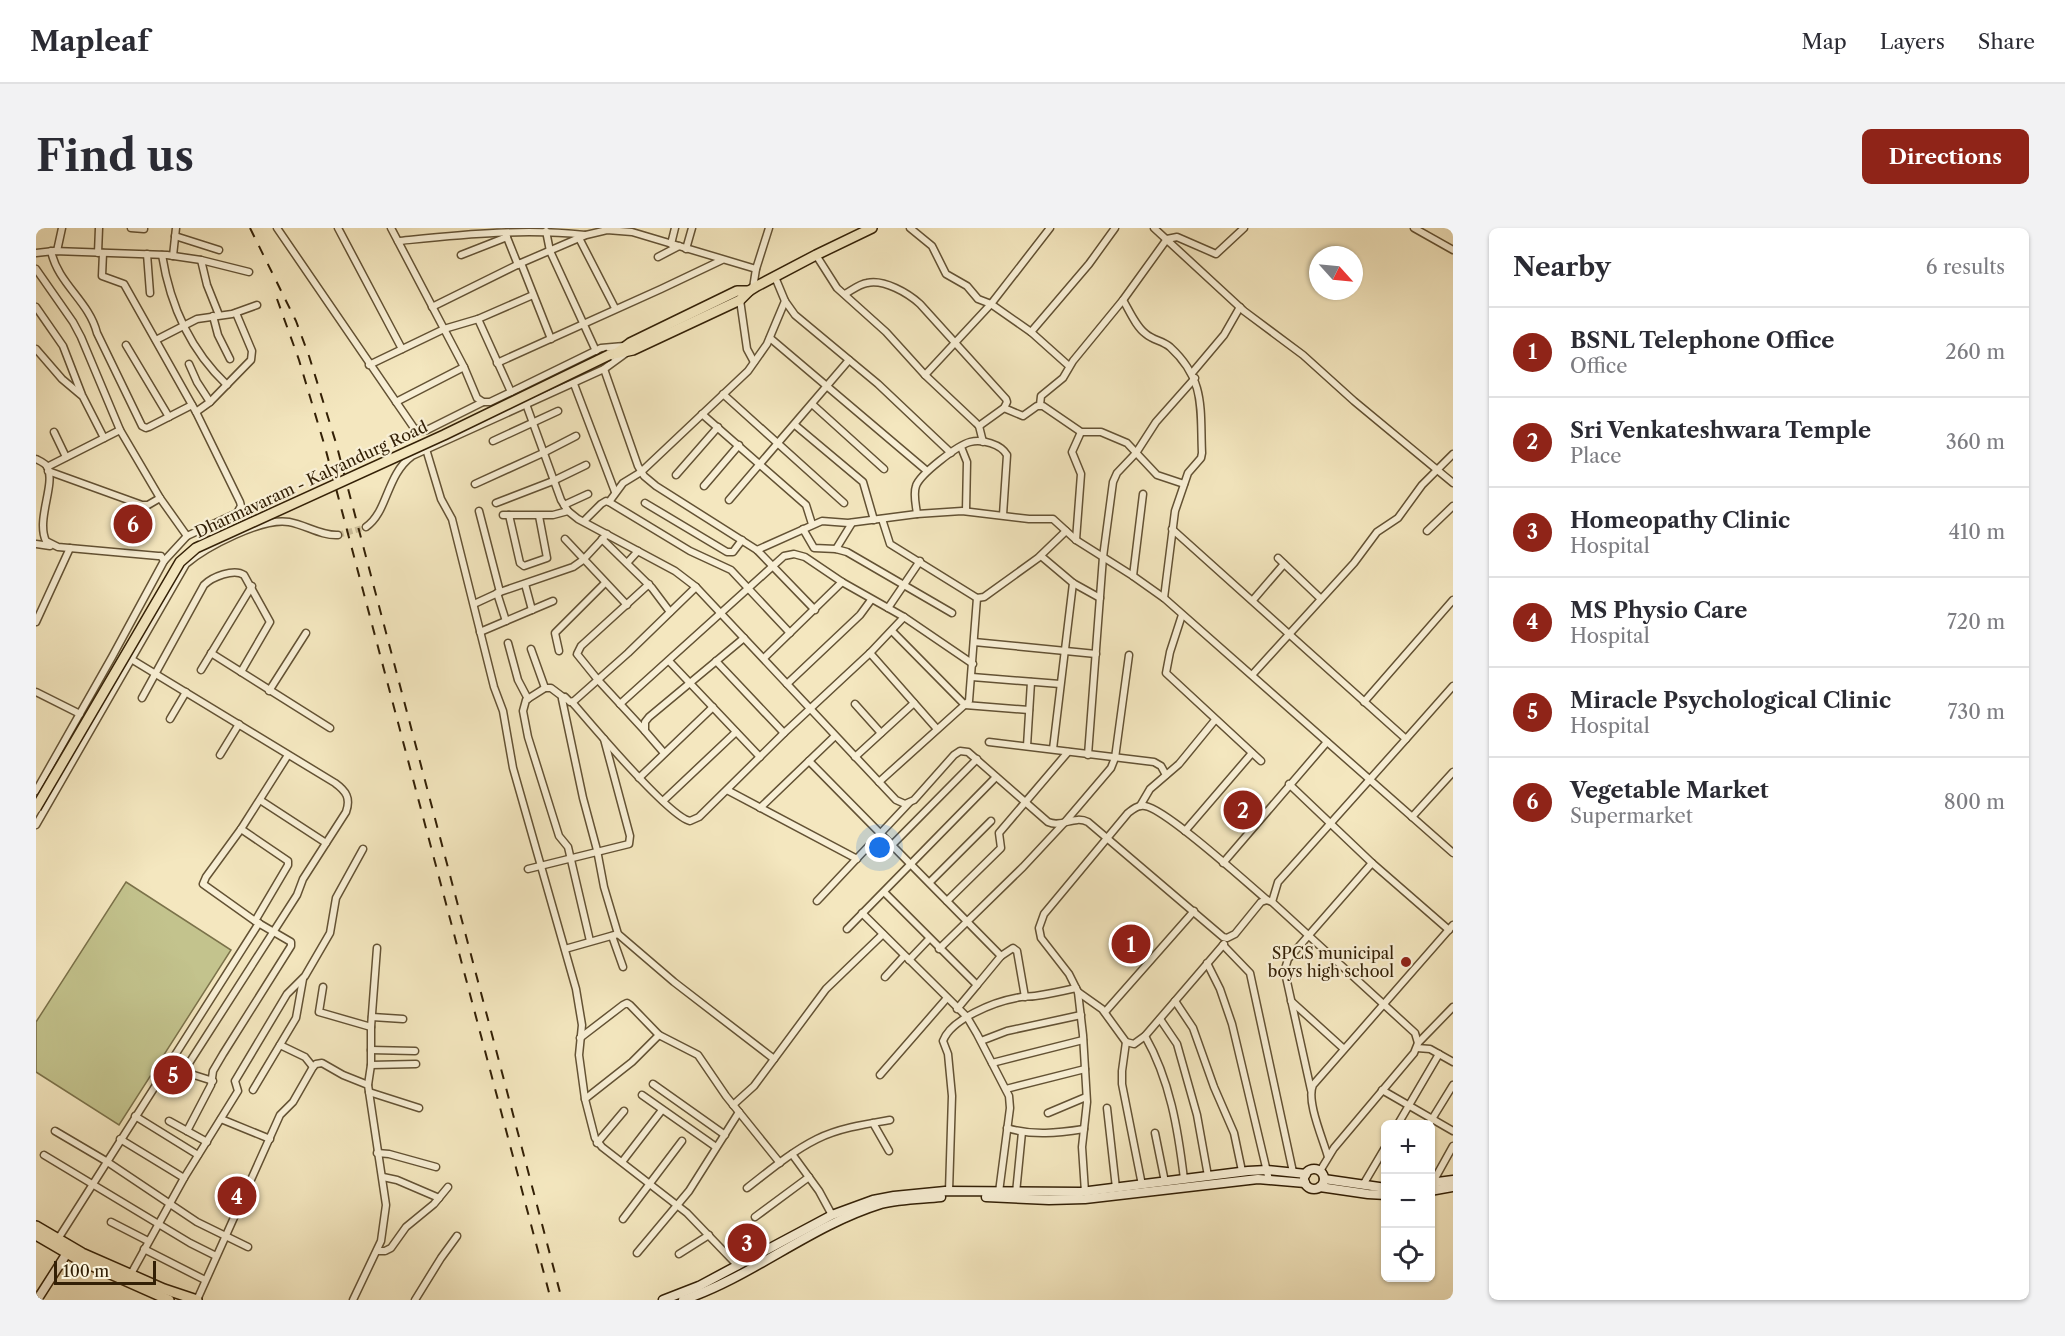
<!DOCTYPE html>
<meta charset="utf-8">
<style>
:root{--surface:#fff;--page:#f2f2f3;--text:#2b2b33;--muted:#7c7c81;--line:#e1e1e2;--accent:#8f2418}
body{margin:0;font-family:"Libre Caslon Text",serif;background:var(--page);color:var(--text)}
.controls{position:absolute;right:18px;bottom:18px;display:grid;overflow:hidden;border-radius:9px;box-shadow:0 2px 4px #0004}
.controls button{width:54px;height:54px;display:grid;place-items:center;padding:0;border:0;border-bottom:2px solid var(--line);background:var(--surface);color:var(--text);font:30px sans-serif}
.compass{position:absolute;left:1273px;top:18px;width:54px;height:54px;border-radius:50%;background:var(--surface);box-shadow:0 2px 4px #0004;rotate:117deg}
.scale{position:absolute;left:18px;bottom:15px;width:102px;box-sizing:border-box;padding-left:6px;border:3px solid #332006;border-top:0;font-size:16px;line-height:21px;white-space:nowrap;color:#332006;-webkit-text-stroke:4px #f8efd5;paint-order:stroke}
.you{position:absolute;left:844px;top:620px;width:21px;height:21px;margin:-15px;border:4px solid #fff;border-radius:50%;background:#1a73e8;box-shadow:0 0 0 9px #1a73e833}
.badge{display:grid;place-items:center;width:39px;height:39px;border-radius:50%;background:var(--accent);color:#fff;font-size:20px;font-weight:700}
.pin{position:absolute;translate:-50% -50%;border:3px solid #fff;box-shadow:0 2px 6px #0006}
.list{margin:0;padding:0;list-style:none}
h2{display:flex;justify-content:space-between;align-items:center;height:78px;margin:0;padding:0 24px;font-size:26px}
h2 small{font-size:20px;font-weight:400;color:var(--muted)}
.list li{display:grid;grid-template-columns:39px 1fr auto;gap:18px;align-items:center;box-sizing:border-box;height:90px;padding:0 24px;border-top:2px solid var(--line)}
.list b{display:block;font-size:22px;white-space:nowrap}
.list p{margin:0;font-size:20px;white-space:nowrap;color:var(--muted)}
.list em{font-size:20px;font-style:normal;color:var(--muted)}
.icon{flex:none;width:33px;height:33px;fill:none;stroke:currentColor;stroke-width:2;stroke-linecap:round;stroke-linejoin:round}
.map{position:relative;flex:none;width:1417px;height:1072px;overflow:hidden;border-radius:9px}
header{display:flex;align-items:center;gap:36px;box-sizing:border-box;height:84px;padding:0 30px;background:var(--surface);border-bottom:2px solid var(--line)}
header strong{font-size:28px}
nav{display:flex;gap:33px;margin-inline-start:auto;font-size:21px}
.intro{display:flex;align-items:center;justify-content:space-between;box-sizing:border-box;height:144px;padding:0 36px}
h1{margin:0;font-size:42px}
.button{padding:15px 27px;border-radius:9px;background:var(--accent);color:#fff;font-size:21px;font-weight:700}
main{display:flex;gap:36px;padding:0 36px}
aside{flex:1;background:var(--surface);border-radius:9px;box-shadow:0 2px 4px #0004}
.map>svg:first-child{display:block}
.green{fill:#c3c38d;stroke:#7b724a;stroke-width:1.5}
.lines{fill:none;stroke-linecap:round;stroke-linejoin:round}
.street-tunnel{stroke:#cdbf9a;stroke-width:6;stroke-dasharray:6 3;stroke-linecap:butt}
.street-casing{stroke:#635234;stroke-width:9}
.secondary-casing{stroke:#332006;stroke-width:11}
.primary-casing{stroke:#332006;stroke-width:12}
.street{stroke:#f8efd5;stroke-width:6}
.secondary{stroke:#f8efd5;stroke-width:8}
.primary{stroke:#f4e7bf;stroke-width:9}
.rail{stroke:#332006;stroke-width:2;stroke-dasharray:10 10;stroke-linecap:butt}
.primary-bridge-casing{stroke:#332006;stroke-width:12;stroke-linecap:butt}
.primary-bridge{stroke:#f4e7bf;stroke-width:9}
.poi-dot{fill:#8f2418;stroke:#f8efd5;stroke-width:2}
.labels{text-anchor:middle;stroke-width:4.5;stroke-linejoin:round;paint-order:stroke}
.street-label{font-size:16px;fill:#332006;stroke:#f8efd5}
.poi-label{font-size:16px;fill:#332006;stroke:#f8efd5;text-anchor:end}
</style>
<header>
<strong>Mapleaf</strong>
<nav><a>Map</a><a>Layers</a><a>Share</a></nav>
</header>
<div class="intro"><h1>Find us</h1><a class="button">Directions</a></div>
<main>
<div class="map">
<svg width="1417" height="1072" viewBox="0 0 1417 1072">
<rect width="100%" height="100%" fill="#f4e7bf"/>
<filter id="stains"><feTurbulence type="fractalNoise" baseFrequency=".00333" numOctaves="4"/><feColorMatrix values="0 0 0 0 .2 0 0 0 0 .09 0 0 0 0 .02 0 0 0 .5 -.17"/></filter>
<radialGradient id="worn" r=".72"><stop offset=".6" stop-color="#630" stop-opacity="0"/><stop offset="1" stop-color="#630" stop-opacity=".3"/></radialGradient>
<!-- green -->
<polygon class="green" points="90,654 195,722 83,897 0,844 0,794"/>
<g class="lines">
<!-- street-tunnel -->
<polyline class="street-tunnel" points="302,307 330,299"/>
<defs>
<g id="street">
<polyline points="95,0 108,1"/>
<polyline points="241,0 378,200 386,203 391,202 447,174"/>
<polyline points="302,0 366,121"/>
<polyline points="355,0 428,139 441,170 447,174 454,174 475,164 565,120 588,118"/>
<polyline points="874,0 896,18 910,46 931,58 942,71 955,76 995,104 1033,138"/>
<polyline points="1118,0 1208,83 1267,127 1318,173 1417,255"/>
<polyline points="1378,0 1417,22"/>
<polyline points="510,3 514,23 560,123"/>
<polyline points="470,7 482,37"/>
<polyline points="139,8 183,22"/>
<polyline points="543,10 579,80"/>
<path d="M362 13C424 7 487 0 549 7"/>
<polyline points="635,16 639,0"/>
<polyline points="650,21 656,0"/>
<path d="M15 23C22 56 53 73 61 105L106 198 110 200 113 199 156 177"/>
<polyline points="21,23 26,0"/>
<polyline points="0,25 18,23 131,27 165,32 213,44"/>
<polyline points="62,25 63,0"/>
<polyline points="67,25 66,48 88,56 160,184 204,274 205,278 201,285 151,308 128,333"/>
<polyline points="111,26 114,65"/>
<path d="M126 27C134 77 153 121 191 157"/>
<polyline points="425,27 471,9"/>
<polyline points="780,27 801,60 850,104 889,147 940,195 943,198 947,214"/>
<polyline points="137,28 140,0"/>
<polyline points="622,29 643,18"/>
<polyline points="165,32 171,57 183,87"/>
<polyline points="485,35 515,111"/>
<polyline points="0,41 37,94 45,109 84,202 124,270 151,308"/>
<polyline points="739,49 749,73 759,87 842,156 915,225"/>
<polyline points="717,60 720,41 733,0"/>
<path d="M809 66C815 63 823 56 831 55 848 51 872 65 884 76L970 171 971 174 968 180 943 198"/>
<polyline points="704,72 711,121 718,134"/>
<path d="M1087 72C1093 82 1100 99 1110 106 1117 112 1127 113 1134 119 1170 152 1164 181 1166 225L1165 230 1152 245 1139 283 1128 370"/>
<polyline points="0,79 27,118 46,167 68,210"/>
<polyline points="396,79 485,35 550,7 571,2 596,4 720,41"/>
<polyline points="177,88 182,107 194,131"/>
<polyline points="442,91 475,164"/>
<polyline points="995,104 1053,36 1079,0"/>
<polyline points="734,110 891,243"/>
<polyline points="120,112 161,91 196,86 221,77"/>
<polyline points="90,117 133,189"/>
<polyline points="0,121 26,151 45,167"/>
<polyline points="461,135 625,61 686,32"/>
<polyline points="153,136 161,154 174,174"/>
<polyline points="333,137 408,101 442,91 497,67"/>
<polyline points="568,141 602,238 608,248 620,258 721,322 779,382"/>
<polyline points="1156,145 1188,107 1204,79"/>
<polyline points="889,147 955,76 1014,0"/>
<polyline points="538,156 579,264"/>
<polyline points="687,166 808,275"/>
<polyline points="360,174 428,139"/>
<path d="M490 176 525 272 532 283 542 291 639 343 660 359 860 572 869 576 878 572 918 527 924 523 932 524 1012 594C1026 600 1038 587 1052 594L1187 709 1191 710 1199 706 1225 674 1231 672 1236 674 1379 805 1382 815 1378 825 1298 920 1284 943"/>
<polyline points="776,176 848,241"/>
<polyline points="1004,177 1005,168 1027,150 1037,133 1087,72 1131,11 1141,9 1180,26 1208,0"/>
<polyline points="968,180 987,188 1001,178 1007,178 1045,204 1065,204 1091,215 1121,247 1148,256"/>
<polyline points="160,184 174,174 215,132 216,123 200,85"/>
<polyline points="666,186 770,277 776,296"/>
<polyline points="759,197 827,254 838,292"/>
<polyline points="18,204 30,229"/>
<polyline points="457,213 522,183"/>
<polyline points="925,219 931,234 930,283"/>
<polyline points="390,221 405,271 416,291 458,459 467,483 477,540 540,761 546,797 543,827 549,871 559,910 566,919 651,985 702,1038"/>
<path d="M0 231C4 233 10 235 12 240 19 258 0 292 10 313L22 319 122 328H125L128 333 76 429 0 563"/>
<polyline points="11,239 84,202"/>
<polyline points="12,243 106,277 112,277 124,270"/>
<polyline points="640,247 682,199"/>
<polyline points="439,256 507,225 540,208"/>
<polyline points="668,258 703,217"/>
<polyline points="693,272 813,132"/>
<polyline points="573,274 587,255 605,244 712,143 731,116 749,73"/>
<polyline points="460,275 517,253 550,237"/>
<polyline points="609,275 691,324 697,324 706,312"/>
<polyline points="528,277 552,266"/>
<polyline points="443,283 464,364"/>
<path d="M881 286C880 277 877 266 880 258 884 246 922 217 934 214 946 211 965 216 971 227L967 287"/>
<polyline points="467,287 517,287 532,283"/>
<polyline points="473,287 484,335 488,338 511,330 503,288"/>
<polyline points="846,291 854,316 941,370 948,369 1002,330 1030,303"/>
<polyline points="548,293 565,276 570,273 573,274 654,323 695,342 754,405"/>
<path d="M330 299C352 284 350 247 376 228L568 141 590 125"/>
<polyline points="767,301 778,320 800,321 811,324 916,385"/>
<polyline points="1136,301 1370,511 1417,458"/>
<polyline points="1391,303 1417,278"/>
<polyline points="529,311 591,377"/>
<polyline points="566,311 616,360 634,384"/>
<polyline points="1040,312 1045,246 1036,224 1045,204"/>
<polyline points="0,316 14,318"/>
<polyline points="800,321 816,295"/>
<polyline points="721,322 786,293 812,295 881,286 926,283 993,291 1017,291 1040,312 1097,348 1128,370 1417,625"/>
<polyline points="1005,328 1037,355 1064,370"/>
<polyline points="1242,330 1285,371"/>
<polyline points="591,335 602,323"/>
<polyline points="1097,348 1107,266"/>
<polyline points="489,356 496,382"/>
<polyline points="660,359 592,425 538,473 534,474 529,469 526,471 547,570 561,622 568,659 582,706 638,754 738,831"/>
<polyline points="461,365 470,393"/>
<polyline points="1217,372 1248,336"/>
<polyline points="438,376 464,364 537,339 547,332 571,306"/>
<polyline points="852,380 884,333"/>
<polyline points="1146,387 1134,424 1130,445 1225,533"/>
<polyline points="0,394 34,320"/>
<polyline points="856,403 929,477 993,482"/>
<polyline points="444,404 517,373"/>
<polyline points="938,414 1060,426"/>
<polyline points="472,415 482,452 492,471"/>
<polyline points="495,421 509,460"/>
<polyline points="523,423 519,405 569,355"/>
<polyline points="175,425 294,500"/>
<polyline points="834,425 901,501"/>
<polyline points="728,430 806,354"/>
<path d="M95 431 299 555C310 563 315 570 310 584L267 651 261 667 148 843"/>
<polyline points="633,433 724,529"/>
<polyline points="680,433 748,505"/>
<polyline points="165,442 216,358"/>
<polyline points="1216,447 1318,335 1341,304 1362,290 1386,257 1417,226"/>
<polyline points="936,449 1024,456"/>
<polyline points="751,456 824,387 835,372"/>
<polyline points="233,463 270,405"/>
<polyline points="0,464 44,486"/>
<polyline points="527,469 515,460 509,460 490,472 487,483 492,509 523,608 532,619 554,713"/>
<path d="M106 470 168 357C176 349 198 340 208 347L234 394 205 444"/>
<path d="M536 474C554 495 633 589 654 593L663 589 748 505 834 425 868 389"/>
<polyline points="1328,474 1417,372"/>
<polyline points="584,476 748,328 758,326 769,329 806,354 868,389 937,436"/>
<polyline points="819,476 845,505"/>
<polyline points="134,491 150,464"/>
<polyline points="609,503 562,452 541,426 545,418 613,356"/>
<polyline points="953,514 1118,534 1125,538 1130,547"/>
<polyline points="991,518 995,454"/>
<polyline points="1017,521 1037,355"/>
<polyline points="628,525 609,503 609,494 613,489 708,410"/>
<polyline points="184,527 203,496"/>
<polyline points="1052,527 1067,329 1077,254 1081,245 1100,225 1120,194 1159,150"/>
<polyline points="819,529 878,475"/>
<polyline points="773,533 965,728"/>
<polyline points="603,550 677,479"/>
<polyline points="843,554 933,473 941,370"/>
<polyline points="1253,556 1336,635 1413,702"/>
<polyline points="691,562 821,631"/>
<polyline points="224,572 290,615"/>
<polyline points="627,573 700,504"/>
<polyline points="1104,578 1114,561 1143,536 1179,492"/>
<polyline points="724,580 799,508"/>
<polyline points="1376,589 1417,544"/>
<path d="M0 597 150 336C170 319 227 289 253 294 270 297 285 308 302 307"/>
<polyline points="205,601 252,633 252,637 219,693"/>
<polyline points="1149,603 1216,525"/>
<polyline points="856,617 941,531"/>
<polyline points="1187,635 1291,514"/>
<polyline points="492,641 593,616 594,608 568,511"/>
<polyline points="894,654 955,593"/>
<polyline points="848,664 941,757 921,781"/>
<polyline points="781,673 873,575"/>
<polyline points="911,673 965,620 963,605 1032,524"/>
<polyline points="1236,674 1242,654 1370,511"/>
<polyline points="826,685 931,789 941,806 973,868 974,880 963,964"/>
<polyline points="811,701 960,549"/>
<polyline points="576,708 587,739"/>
<polyline points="1187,717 1214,745 1257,944"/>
<polyline points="529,721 582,706"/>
<polyline points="903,721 987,639 1029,594 1075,540 1079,530 1093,427"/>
<polyline points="873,732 893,711"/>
<polyline points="1171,735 1184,761 1196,796 1233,952"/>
<polyline points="849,749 868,728"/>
<polyline points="941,757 965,728 977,720 981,723 989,769"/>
<polyline points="287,759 283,784 335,799"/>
<polyline points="1042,764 1066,781 1090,814 1098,816 1109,808 1188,716"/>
<polyline points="1139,773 1157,800 1178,859 1198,905 1206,943"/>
<polyline points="1255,773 1308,821"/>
<polyline points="1069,784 1158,683"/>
<polyline points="336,789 367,791"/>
<polyline points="1124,791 1141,816 1161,887 1172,948"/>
<path d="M1109 808C1134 852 1142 901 1148 951"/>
<polyline points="544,810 587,777 591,775 594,777 623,807 662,827 690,868 744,935"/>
<polyline points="945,813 971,803 1045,787"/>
<polyline points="1090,814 1086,843 1086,856 1106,957"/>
<polyline points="1382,815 1417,779"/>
<polyline points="244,817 269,829 277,839"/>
<polyline points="1381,820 1394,821 1417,834"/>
<polyline points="335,822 379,823"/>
<polyline points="134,835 158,847 177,853"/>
<polyline points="956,835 1047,812"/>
<polyline points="335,837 380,836"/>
<polyline points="844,847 911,770"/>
<polyline points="617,856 689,907"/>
<polyline points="332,857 335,837 335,799 341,720"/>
<polyline points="970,861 1049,841"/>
<polyline points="217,862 260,790 267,751"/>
<polyline points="1275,862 1250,749 1249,741 1252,731 1336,635"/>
<polyline points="1346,862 1417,903"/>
<polyline points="333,864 383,880"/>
<polyline points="606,867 680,919"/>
<polyline points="549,871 596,834 623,807"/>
<polyline points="697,877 718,858 790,761 847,706"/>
<polyline points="1071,880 1080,960"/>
<polyline points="1012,885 1050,869"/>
<polyline points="99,888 162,927"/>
<polyline points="185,891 234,911"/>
<polyline points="133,893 171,914"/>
<polyline points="837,895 853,923"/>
<polyline points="1362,896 1403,826"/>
<polyline points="1393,896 1417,857"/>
<path d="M971 900C997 908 1022 905 1048 901"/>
<polyline points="19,903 70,933 161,994 212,1019"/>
<polyline points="151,903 175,857 177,843 187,826 255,718 255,714 219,693 167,656 170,649 205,601 252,527"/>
<polyline points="1119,905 1129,954"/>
<polyline points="84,911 148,950"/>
<polyline points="561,915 588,883"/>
<polyline points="341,925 353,926 400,939"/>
<polyline points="756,926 783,963 796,987"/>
<polyline points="8,927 154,1015 180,1028"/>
<path d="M1292 929C1287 911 1270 873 1277 857L1417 697"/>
<polyline points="586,934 626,882"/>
<polyline points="347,949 361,952 403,970"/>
<polyline points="1397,954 1417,918"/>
<polyline points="1327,957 1350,918"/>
<path d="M711 960C733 943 755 924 781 911 803 900 830 896 854 892"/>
<path d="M913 963 916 868 912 826 907 813C915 791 958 774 980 770 987 768 993 769 999 768 1013 766 1027 763 1040 760"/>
<path d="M1049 964 1046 919 1051 874 1047 807 1042 764 1033 746 1005 710 1003 700 1008 686 1092 585C1097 581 1102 577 1109 578 1130 581 1211 655 1231 672"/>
<polyline points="980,965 986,904"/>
<polyline points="719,989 773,949"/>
<polyline points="587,991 646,913"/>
<polyline points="75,994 112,1013"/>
<polyline points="22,1011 223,695"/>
<polyline points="108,1021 169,1052"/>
<polyline points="341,1023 349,1023 355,1020 370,999 398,976 412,959"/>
<polyline points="601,1025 653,963 703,884"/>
<polyline points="643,1026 673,1007"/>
<polyline points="95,1046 148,950 202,863 199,853 251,766 269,748 294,705 300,670 327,621"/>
<polyline points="161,1072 244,887 257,874 277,839 280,836 286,835 307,847 332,857 350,977 345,1013 317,1072"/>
<polyline points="379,1072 405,1030 421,1008"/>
</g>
<g id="secondary">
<circle cx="1278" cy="951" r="10"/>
<polyline points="1288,951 1350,960"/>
<polyline points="1394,955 1417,952"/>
<polyline points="1284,959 1332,966 1350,967"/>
<polyline points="1394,963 1417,959"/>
<polyline points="950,969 1013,972 1049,971 1222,951 1269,955"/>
<polyline points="1,1072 31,1025"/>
<polyline points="627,1072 663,1058 796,987 837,972 858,968 909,963 1045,964 1212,943 1231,942 1270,946"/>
<path d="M647 1072C716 1049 774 998 845 976 864 971 886 971 905 969"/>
</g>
<g id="primary">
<polyline points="582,124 594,115 701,63 713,63"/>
<polyline points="573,127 597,122 704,72 713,63 721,58 780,27 836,0"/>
<polyline points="0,998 46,1025 128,1061 161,1072"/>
<polyline points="0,1007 43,1032 133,1072"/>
</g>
</defs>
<!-- street casing -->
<use href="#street" class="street-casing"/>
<!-- secondary casing -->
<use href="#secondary" class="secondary-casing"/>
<!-- primary casing -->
<use href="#primary" class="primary-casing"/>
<!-- street -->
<use href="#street" class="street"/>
<!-- secondary -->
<use href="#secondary" class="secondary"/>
<!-- primary -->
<use href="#primary" class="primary"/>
<!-- rail -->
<g class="rail">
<polyline points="214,0 260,93 273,128 300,215 526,1072"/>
<polyline points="241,71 263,132 289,219 515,1072"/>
</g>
<defs>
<polyline id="primary-bridge" points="0,580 144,334 160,320 408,207 573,127"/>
</defs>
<!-- primary-bridge casing -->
<use href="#primary-bridge" class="primary-bridge-casing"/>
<!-- primary-bridge -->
<use href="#primary-bridge" class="primary-bridge"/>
</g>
<!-- markers -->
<circle class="poi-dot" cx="1370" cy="734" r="6"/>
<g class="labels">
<!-- street labels -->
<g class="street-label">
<text transform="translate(275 251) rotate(-25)" y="6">Dharmavaram - Kalyandurg Road</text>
</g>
<!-- poi labels -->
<g class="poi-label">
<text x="1358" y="731">SPCS municipal<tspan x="1358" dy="18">boys high school</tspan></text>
</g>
</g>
<rect width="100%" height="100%" filter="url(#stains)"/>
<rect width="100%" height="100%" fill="url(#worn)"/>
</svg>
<div class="controls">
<button>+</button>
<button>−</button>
<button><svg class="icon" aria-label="locate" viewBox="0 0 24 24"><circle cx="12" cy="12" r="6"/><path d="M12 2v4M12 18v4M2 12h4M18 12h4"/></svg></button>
</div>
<svg class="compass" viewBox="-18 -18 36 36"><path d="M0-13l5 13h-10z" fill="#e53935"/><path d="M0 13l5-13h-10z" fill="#7c7c81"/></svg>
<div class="scale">100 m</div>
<div class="you"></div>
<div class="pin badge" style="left:1095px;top:716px">1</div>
<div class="pin badge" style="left:1207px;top:582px">2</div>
<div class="pin badge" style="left:711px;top:1015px">3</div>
<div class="pin badge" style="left:201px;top:968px">4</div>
<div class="pin badge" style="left:137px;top:847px">5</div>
<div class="pin badge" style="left:97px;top:296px">6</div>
</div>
<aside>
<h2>Nearby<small>6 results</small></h2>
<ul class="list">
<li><span class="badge">1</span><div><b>BSNL Telephone Office</b><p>Office</p></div><em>260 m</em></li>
<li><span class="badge">2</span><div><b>Sri Venkateshwara Temple</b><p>Place</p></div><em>360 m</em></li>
<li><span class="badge">3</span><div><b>Homeopathy Clinic</b><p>Hospital</p></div><em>410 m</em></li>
<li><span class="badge">4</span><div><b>MS Physio Care</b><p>Hospital</p></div><em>720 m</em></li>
<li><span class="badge">5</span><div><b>Miracle Psychological Clinic</b><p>Hospital</p></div><em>730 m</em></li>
<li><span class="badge">6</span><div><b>Vegetable Market</b><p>Supermarket</p></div><em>800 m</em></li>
</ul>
</aside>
</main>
